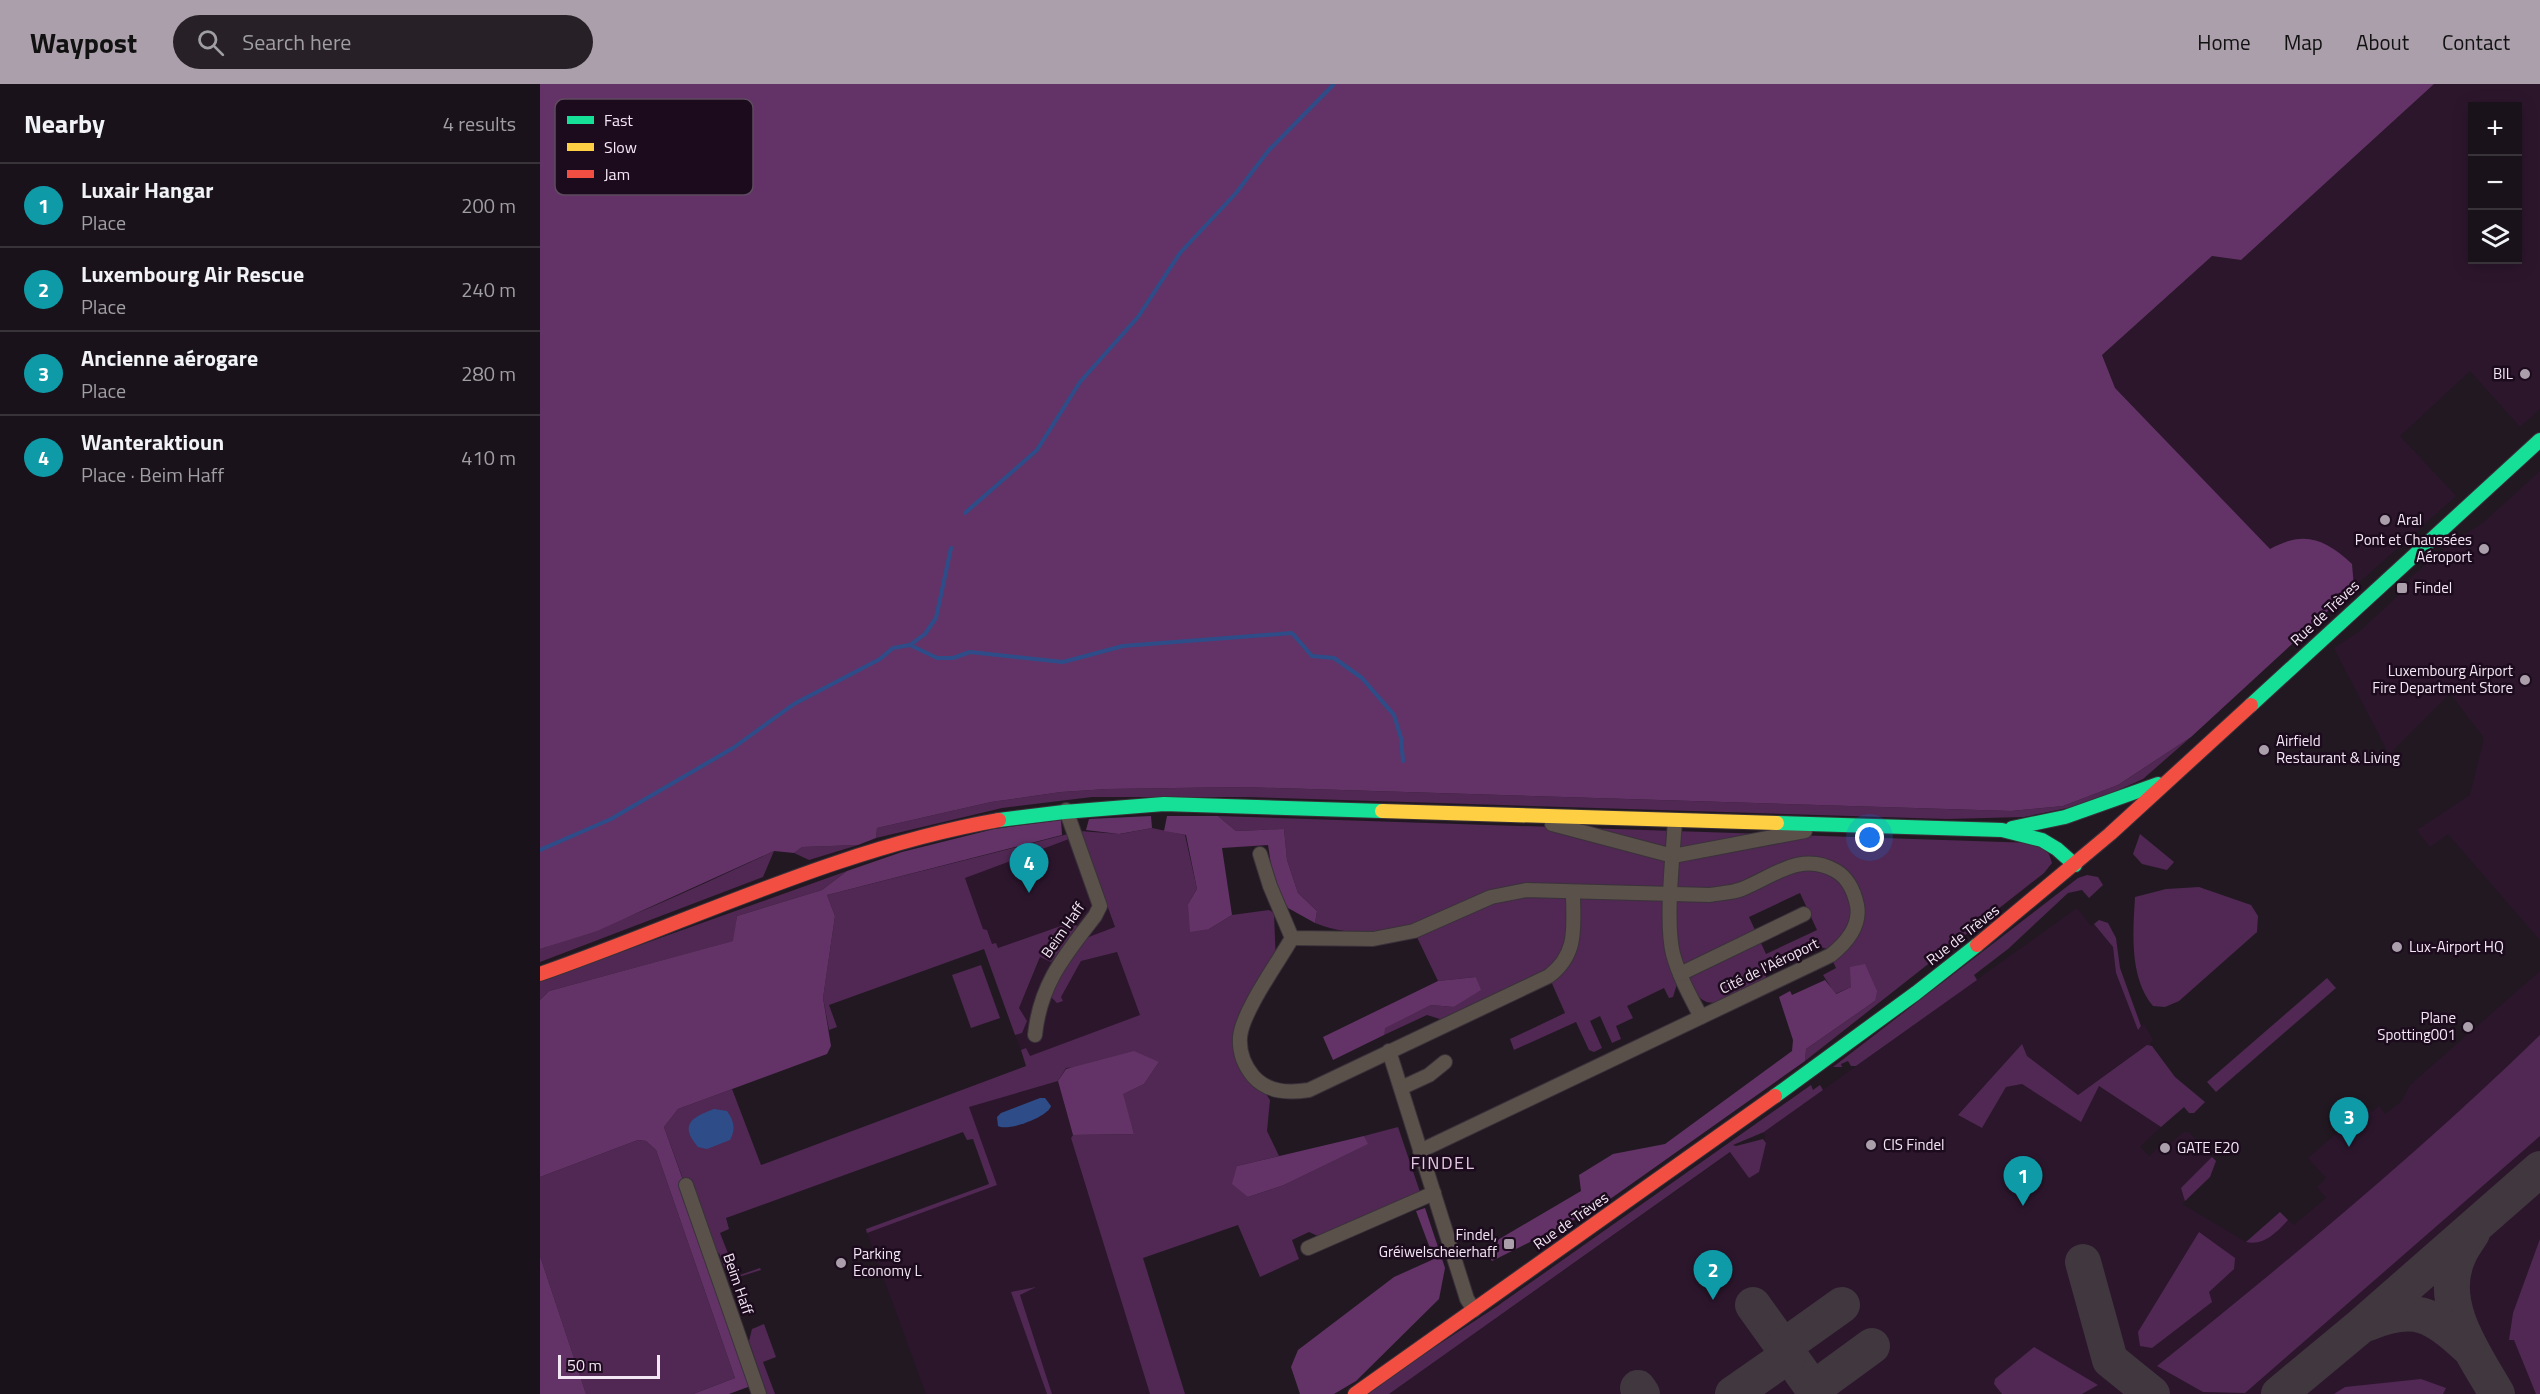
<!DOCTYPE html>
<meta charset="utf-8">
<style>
:root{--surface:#1a121a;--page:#272027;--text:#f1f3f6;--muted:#9f9ea2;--line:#383239;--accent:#aa9fab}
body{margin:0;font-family:"Titillium Web",sans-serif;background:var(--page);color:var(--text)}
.controls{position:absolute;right:18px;top:18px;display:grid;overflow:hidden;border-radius:0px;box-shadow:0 3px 15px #0003}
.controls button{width:54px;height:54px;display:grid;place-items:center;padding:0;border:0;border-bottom:2px solid var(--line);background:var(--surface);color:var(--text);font:30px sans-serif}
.scale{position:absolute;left:18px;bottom:15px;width:102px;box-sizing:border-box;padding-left:6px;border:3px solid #f4e7f5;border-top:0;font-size:16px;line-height:21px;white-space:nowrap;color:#f4e7f5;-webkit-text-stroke:4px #1c0a1d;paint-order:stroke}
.you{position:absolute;left:1330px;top:754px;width:21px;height:21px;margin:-15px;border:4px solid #fff;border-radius:50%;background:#1a73e8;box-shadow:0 0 0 9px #1a73e833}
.badge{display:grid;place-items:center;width:39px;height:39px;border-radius:50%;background:var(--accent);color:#fff;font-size:20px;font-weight:700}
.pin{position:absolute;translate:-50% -50px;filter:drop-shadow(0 2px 3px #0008)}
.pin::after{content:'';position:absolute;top:32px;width:21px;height:18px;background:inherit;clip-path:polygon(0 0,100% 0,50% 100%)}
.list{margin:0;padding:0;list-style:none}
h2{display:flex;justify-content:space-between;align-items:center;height:78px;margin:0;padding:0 24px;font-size:26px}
h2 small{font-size:20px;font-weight:400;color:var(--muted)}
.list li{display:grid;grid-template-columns:39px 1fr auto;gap:18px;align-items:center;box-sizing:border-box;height:84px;padding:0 24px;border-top:2px solid var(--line)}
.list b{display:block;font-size:22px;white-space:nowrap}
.list p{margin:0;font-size:20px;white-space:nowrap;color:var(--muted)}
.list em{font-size:20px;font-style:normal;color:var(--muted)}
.icon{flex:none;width:33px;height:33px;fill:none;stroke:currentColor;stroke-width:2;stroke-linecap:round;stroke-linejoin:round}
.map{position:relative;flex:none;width:2000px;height:1310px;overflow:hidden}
header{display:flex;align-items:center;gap:36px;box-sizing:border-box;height:84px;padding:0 30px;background:var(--accent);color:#111}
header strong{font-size:28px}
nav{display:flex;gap:33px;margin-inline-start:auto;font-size:21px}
.search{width:420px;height:54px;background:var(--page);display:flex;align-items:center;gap:15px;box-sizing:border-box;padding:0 21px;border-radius:33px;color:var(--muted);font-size:22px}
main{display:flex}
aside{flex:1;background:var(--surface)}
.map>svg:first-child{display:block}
.built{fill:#2c162c;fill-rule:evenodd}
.green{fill:#502853;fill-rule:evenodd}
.forest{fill:#633367}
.water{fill:#2e4d88}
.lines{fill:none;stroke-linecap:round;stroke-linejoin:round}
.stream{stroke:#2e4d88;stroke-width:4}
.taxiway{stroke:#40383e;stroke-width:36}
.street-casing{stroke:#3a323a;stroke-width:16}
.fast-casing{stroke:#3a323a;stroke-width:16}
.slow-casing{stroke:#3a323a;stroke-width:16}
.jam-casing{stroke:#3a323a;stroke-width:16}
.street{stroke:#5a514b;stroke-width:14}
.fast{stroke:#16e098;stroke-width:14}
.slow{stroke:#ffcf43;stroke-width:14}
.jam{stroke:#f24e42;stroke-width:14}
.poi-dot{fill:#aa9fab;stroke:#1c0a1d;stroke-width:2}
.labels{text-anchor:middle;stroke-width:5;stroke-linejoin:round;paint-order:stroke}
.poi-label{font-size:15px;fill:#f4e7f5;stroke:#1c0a1d;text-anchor:start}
.street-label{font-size:15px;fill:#f4e7f5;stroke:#1c0a1d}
.quarter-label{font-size:18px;letter-spacing:1.5px;fill:#e1c7e2;stroke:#1c0a1d}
.key{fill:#1c0a1d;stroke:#5d4c5e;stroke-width:1.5}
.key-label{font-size:16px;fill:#f4e7f5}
</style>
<header>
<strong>Waypost</strong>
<div class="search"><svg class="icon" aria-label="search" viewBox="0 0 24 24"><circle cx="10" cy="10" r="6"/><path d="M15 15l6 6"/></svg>Search here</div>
<nav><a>Home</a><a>Map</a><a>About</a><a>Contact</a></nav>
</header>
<main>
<aside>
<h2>Nearby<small>4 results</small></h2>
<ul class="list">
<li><span class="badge" style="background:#0f9aa8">1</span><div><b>Luxair Hangar</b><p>Place</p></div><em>200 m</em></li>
<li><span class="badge" style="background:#0f9aa8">2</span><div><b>Luxembourg Air Rescue</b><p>Place</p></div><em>240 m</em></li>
<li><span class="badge" style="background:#0f9aa8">3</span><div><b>Ancienne aérogare</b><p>Place</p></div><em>280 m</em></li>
<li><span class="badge" style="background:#0f9aa8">4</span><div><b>Wanteraktioun</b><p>Place · Beim Haff</p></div><em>410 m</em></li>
</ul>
</aside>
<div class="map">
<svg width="2000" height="1310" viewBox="0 0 2000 1310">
<rect width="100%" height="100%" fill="#221822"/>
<!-- built -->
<g class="built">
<path d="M1894 0H2000V325L1980 343 1930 287 1860 352 1916 412 1814 503 1812 480 1742 459 1730 466 1575 304 1562 271 1672 172 1701 176ZM1932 22H1978V176H1932Z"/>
<polygon points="2000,387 2000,856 1908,750 1890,763 1877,746 1930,711 1944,654 1910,609 1849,670 1794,564 1820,547 1871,500 1869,495 1911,459 1943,439"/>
<polygon points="540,747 575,844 546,854 513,917 522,917 521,913 541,877 577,868 601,931 489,973 486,965 481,966 475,951 482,949 479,924 501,873 512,877 532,838 458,864 452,860 447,846 443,845 425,793 529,755"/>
<polygon points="1537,824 1551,842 1554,840 1573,863 1576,889 1598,945 1604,940 1613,956 1610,959 1612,962 1607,961 1538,1011 1487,972 1481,961 1418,1031 1442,1044 1466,1003 1482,1000 1541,1037 1559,1002 1621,1043 1600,1063 1609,1072 1626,1057 1629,1060 1644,1048 1649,1048 1676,1077 1670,1093 1642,1120 1706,1158 1740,1128 1754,1141 1786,1114 1777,1103 1786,1094 1768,1074 1827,1023 1832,1028 1839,1022 1845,1030 1862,1017 1870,1001 2000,887 2000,1310 849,1310 1191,1068 1209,1093 1226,1060 1224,1048"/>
<polygon points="518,997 533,1051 531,1054 610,1310 512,1310 480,1211 493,1204 472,1209 507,1310 386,1310 327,1149 457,1101 428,1023"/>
</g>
<!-- green -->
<g class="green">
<polygon points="1651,653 1603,695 1547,720 1484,733 1407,735 708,713 552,713 462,724 336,754 337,744 451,718 521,708 567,705 702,703 1471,727 1523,722 1578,701"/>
<path d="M678 732 1497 759 1509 770 1512 779 1504 789 1265 977 1266 965 1335 917 1311 903 1295 910 1283 891 1296 884 1287 865 1271 860 1231 879 1225 895 1175 919C1158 919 1156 908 1149 894L1137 900 1133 913 1129 914 1124 904 1087 922 1093 934 1076 942 1081 955 1072 959 1060 932 1050 937 1062 964 1054 968 1049 966 1036 938 974 966 970 955 1025 929 1006 886 903 936 887 931 844 951V944L891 921 914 923 940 906 936 893 898 897 874 847C840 850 808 852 775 839L777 827 758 809 747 776 744 745 696 747ZM1260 809 1277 846 1226 870 1209 833Z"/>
<polygon points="612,744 645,751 657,805 648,820 669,845 692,831 729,826 734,829 736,881 700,952 717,996 730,1016 727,1047 739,1072 697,1082 708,1113 744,1101 827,1060 824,1052 858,1043 880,1108 780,1153 769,1148 752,1156 759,1175 720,1193 698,1141 603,1174 645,1310 610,1310 531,1054 533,1051 594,1050 582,1010 604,1000 619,978 526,984 518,997 429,1023 457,1101 327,1149 326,1145 449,1100 433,1055 427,1056 423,1048 186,1134 189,1145 180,1149 197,1192 220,1184 221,1186 189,1196 179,1169 171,1172 124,1043 138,1025 192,1005 221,1081 486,982 481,966 486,964 490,972 600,931 577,868 541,877 521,913 523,917 517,919 510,912 519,889 546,854 575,843 540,747 580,750"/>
<polygon points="528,750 529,755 425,794 443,845 447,846 452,860 456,859 458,864 532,838 538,843 511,878 500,873 479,924 487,937 482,949 475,951 444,865 289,921 297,943 289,946 283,914 295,832 287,811"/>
<polygon points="1600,750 1634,778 1627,786 1602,780 1593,770"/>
<polygon points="318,761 269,776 254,769 262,763"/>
<path d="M234 767 223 793 0 878V865C81 839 158 803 234 767Z"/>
<polygon points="307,787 282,806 197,832 194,857 9,907 0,916 0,897"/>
<polygon points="1547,791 1558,793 1563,801 1549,814 1542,806 1528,809 1468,865 1434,891 1437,896 1316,982 1311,982 1308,977 1301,980 1302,983 1293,983 1538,794"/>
<path d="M1659 803 1711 821 1718 832 1717 848 1639 917 1625 923 1613 922C1589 893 1593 848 1595 813L1626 805Z"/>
<polygon points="1559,836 1568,839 1576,854 1580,884 1601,942 1598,946 1576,889 1573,863 1554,840"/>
<polygon points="441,881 460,934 431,944 412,891"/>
<polygon points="1787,894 1796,904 1676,1008 1667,998"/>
<path d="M2000 951V1052L1705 1309 1663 1308 1617 1282C1749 1176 1879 1069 2000 951Z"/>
<polygon points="1482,960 1487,972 1538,1011 1607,961 1612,962 1635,993 1665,1018 1654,1029 1649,1029 1644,1023 1621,1043 1559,1002 1541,1038 1482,1000 1466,1003 1442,1044 1418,1031"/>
<polygon points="1271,1001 1273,1006 1280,1001 1283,1006 1224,1048 1193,1061 1196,1062 1223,1055 1226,1059 1219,1088 1209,1094 1190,1068 849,1310 823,1310 956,1223"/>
<polygon points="98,1056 106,1057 116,1066 195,1294 153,1310 46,1310 0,1172 0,1093"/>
<polygon points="1672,1073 1676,1077 1670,1093 1645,1117 1641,1104"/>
<path d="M1740 1128 1748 1136C1737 1148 1724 1162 1706 1158Z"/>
<polygon points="1659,1148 1695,1174 1694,1185 1669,1208 1672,1218 1612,1264 1600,1262 1598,1248"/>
<polygon points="2000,1155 2000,1310 1996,1310 1974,1256 1969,1256 1973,1229"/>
<polygon points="496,1203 480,1211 512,1310 507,1310 471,1208"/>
<polygon points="224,1240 236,1273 223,1278 235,1310 227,1310 209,1257 212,1245"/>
<polygon points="1494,1263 1558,1301 1542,1310 1462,1310 1454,1300 1455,1295"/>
<polygon points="1881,1295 1906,1304 1903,1310 1794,1310 1805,1303"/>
</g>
<!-- forest -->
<g class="forest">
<path d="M0 0H1894L1701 176 1672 172 1562 271 1575 304 1730 465C1764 446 1785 455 1812 480L1814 503 1651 653 1578 701 1523 722 1471 727 702 703 567 705 521 708 451 718 337 744 336 754 318 761 262 763 254 769 234 767 57 847 0 865Z"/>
<polygon points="611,732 612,744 579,750 546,746 549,735"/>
<polygon points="627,732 678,732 696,747 744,745 747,776 758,809 777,827 775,839 748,824 734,800 728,761 682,764 692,831 669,845 650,848 648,820 657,805 646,751 624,747"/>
<polygon points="521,736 522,751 287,811 295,832 283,914 291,962 287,970 138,1025 124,1043 216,1300 189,1310 153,1310 195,1294 116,1066 106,1057 98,1056 0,1093 0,916 9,907 193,857 197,832 282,806 307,787 362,768 454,745"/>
<polygon points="1325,880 1337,907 1335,917 1266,965 1265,977 1056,1125 952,1177 944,1164 1041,1107 1039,1091 1073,1070 1125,1060 1252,967 1253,956 1239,913 1250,907 1252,911 1285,896 1296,910 1311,903 1310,883"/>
<polygon points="936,893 941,906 914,923 891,921 845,944 844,951 793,976 783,953 898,897"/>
<polygon points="594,967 619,978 604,1000 583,1010 594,1050 533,1051 518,997 526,985"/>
<polygon points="824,1052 828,1060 744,1101 708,1113 692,1100 697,1082"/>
<polygon points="885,1124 905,1184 899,1215 816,1297 794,1310 760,1310 751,1283 758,1266 854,1193 894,1175 876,1127"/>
<polygon points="0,1172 46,1310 0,1310"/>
</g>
<!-- water -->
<g class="water">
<path d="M500 1014H505L511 1022C508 1033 467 1048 458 1042L457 1033 461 1029Z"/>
<path d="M174 1025 187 1027C194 1037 196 1045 190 1056L167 1065 158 1063C138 1040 153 1033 174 1025Z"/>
</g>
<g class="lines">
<!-- stream -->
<g class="stream">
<polyline points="425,429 497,366 540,298 598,233 640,169 696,109 729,66 794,0"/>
<polyline points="370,561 397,574 413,574 430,568 523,578 583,562 752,549 772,572 794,574 822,594 854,631 861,654 863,677"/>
<polyline points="0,766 71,735 193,664 254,620 340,575 353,564 370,561 385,550 396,534 411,464"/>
</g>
<!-- taxiway -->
<g class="taxiway">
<path d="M1932 1149C1927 1157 1921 1164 1918 1173 1897 1220 1934 1270 1957 1310"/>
<polyline points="1543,1178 1570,1276 1612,1310"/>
<polyline points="1213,1221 1277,1310"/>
<path d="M1828 1239C1875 1220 1892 1230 1928 1263"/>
<polyline points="1243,1263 1302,1221"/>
<polyline points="1098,1304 1102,1310"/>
<polyline points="1273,1305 1332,1262"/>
<polyline points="1193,1310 1249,1271"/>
<polyline points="1739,1310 1822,1241 2000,1085"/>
</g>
<defs>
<g id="street">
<path d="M1135 736C1133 771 1125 838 1133 870 1139 892 1150 912 1161 933"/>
<polyline points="1012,740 1133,772 1265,747"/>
<path d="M720 770 730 802 752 854 833 855 874 847 951 813 986 806 1170 811C1180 809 1192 809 1202 805 1234 792 1261 767 1296 787 1308 794 1314 807 1317 821 1321 842 1306 859 1291 871L880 1067"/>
<path d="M752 854C739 877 702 928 700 953 699 967 704 981 713 992 728 1009 749 1009 769 1006L1009 892C1039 869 1033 842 1033 808"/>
<polyline points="1140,890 1264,830"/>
<path d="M495 951C500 900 525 871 555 832L560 822 526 726"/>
<polyline points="849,967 927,1215 934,1226"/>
<polyline points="861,1004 889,991 905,978"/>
<polyline points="146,1101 219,1310"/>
<polyline points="768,1164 894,1109"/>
</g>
<g id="fast">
<polyline points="1711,621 2000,356"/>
<polyline points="459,736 524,728 624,720 842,727"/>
<polyline points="1237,739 1462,746 1502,756 1517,765 1535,781"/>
<polyline points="1472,744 1525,733 1618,700"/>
<polyline points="1235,1012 1376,909 1437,861"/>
</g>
<polyline id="slow" points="842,727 1237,739"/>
<g id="jam">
<polyline points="1437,861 1570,750 1711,621"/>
<path d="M0 890C152 837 299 764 459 736"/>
<polyline points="815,1310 1235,1012"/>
</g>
</defs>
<!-- street casing -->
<use href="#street" class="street-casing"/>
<!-- fast casing -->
<use href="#fast" class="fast-casing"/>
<!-- slow casing -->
<use href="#slow" class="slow-casing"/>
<!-- jam casing -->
<use href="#jam" class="jam-casing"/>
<!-- street -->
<use href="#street" class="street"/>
<!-- fast -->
<use href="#fast" class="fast"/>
<!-- slow -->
<use href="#slow" class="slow"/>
<!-- jam -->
<use href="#jam" class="jam"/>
</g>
<!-- markers -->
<g class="poi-dot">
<circle cx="1985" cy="290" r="6"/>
<circle cx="1845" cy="436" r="6"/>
<circle cx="1944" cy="465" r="6"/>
<rect x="1856" y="498" width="12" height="12" rx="3"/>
<circle cx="1985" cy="596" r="6"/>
<circle cx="1724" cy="666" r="6"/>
<circle cx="1857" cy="863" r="6"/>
<circle cx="1928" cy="943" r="6"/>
<circle cx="1331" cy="1061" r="6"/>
<circle cx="1625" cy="1064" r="6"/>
<rect x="963" y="1154" width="12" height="12" rx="3"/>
<circle cx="301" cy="1179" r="6"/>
</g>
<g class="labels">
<!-- poi labels -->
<g class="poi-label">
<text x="1973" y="295" text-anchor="end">BIL</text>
<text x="1857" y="441">Aral</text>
<text x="1932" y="461" text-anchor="end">Pont et Chaussées<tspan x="1932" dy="17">Aéroport</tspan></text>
<text x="1874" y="509">Findel</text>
<text x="1973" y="592" text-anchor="end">Luxembourg Airport<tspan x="1973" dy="17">Fire Department Store</tspan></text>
<text x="1736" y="662">Airfield<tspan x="1736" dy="17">Restaurant &amp; Living</tspan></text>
<text x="1869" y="868">Lux-Airport HQ</text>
<text x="1916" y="939" text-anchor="end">Plane<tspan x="1916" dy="17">Spotting001</tspan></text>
<text x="1343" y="1066">CIS Findel</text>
<text x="1637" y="1069">GATE E20</text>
<text x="957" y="1156" text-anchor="end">Findel,<tspan x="957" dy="17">Gréiwelscheierhaff</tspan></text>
<text x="313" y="1175">Parking<tspan x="313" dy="17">Economy L</tspan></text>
</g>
<!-- street labels -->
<g class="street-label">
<text transform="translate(1785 529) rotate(-43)" y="5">Rue de Trèves</text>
<text transform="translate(523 846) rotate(-55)" y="5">Beim Haff</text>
<text transform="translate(1423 851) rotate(-38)" y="5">Rue de Trèves</text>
<text transform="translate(1229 882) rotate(-26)" y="5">Cité de l'Aéroport</text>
<text transform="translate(1031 1137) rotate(-35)" y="5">Rue de Trèves</text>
<text transform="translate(198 1200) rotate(71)" y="5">Beim Haff</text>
</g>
<!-- quarter labels -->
<g class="quarter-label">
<text x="903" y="1085">FINDEL</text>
</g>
</g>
<!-- legend -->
<rect x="15" y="15" width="198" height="96" rx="9" class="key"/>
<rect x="27" y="32" width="27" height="8" fill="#16e098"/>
<rect x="27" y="59" width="27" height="8" fill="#ffcf43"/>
<rect x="27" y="86" width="27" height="8" fill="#f24e42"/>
<g class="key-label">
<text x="64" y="42">Fast</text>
<text x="64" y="69">Slow</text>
<text x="64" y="96">Jam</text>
</g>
</svg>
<div class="controls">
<button>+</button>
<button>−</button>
<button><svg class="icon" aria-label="layers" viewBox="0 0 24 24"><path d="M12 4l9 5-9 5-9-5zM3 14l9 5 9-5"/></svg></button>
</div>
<div class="scale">50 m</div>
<div class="you"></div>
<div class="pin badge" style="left:1483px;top:1122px;background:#0f9aa8">1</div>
<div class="pin badge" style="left:1173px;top:1216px;background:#0f9aa8">2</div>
<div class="pin badge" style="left:1809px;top:1063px;background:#0f9aa8">3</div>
<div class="pin badge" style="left:489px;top:809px;background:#0f9aa8">4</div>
</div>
</main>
